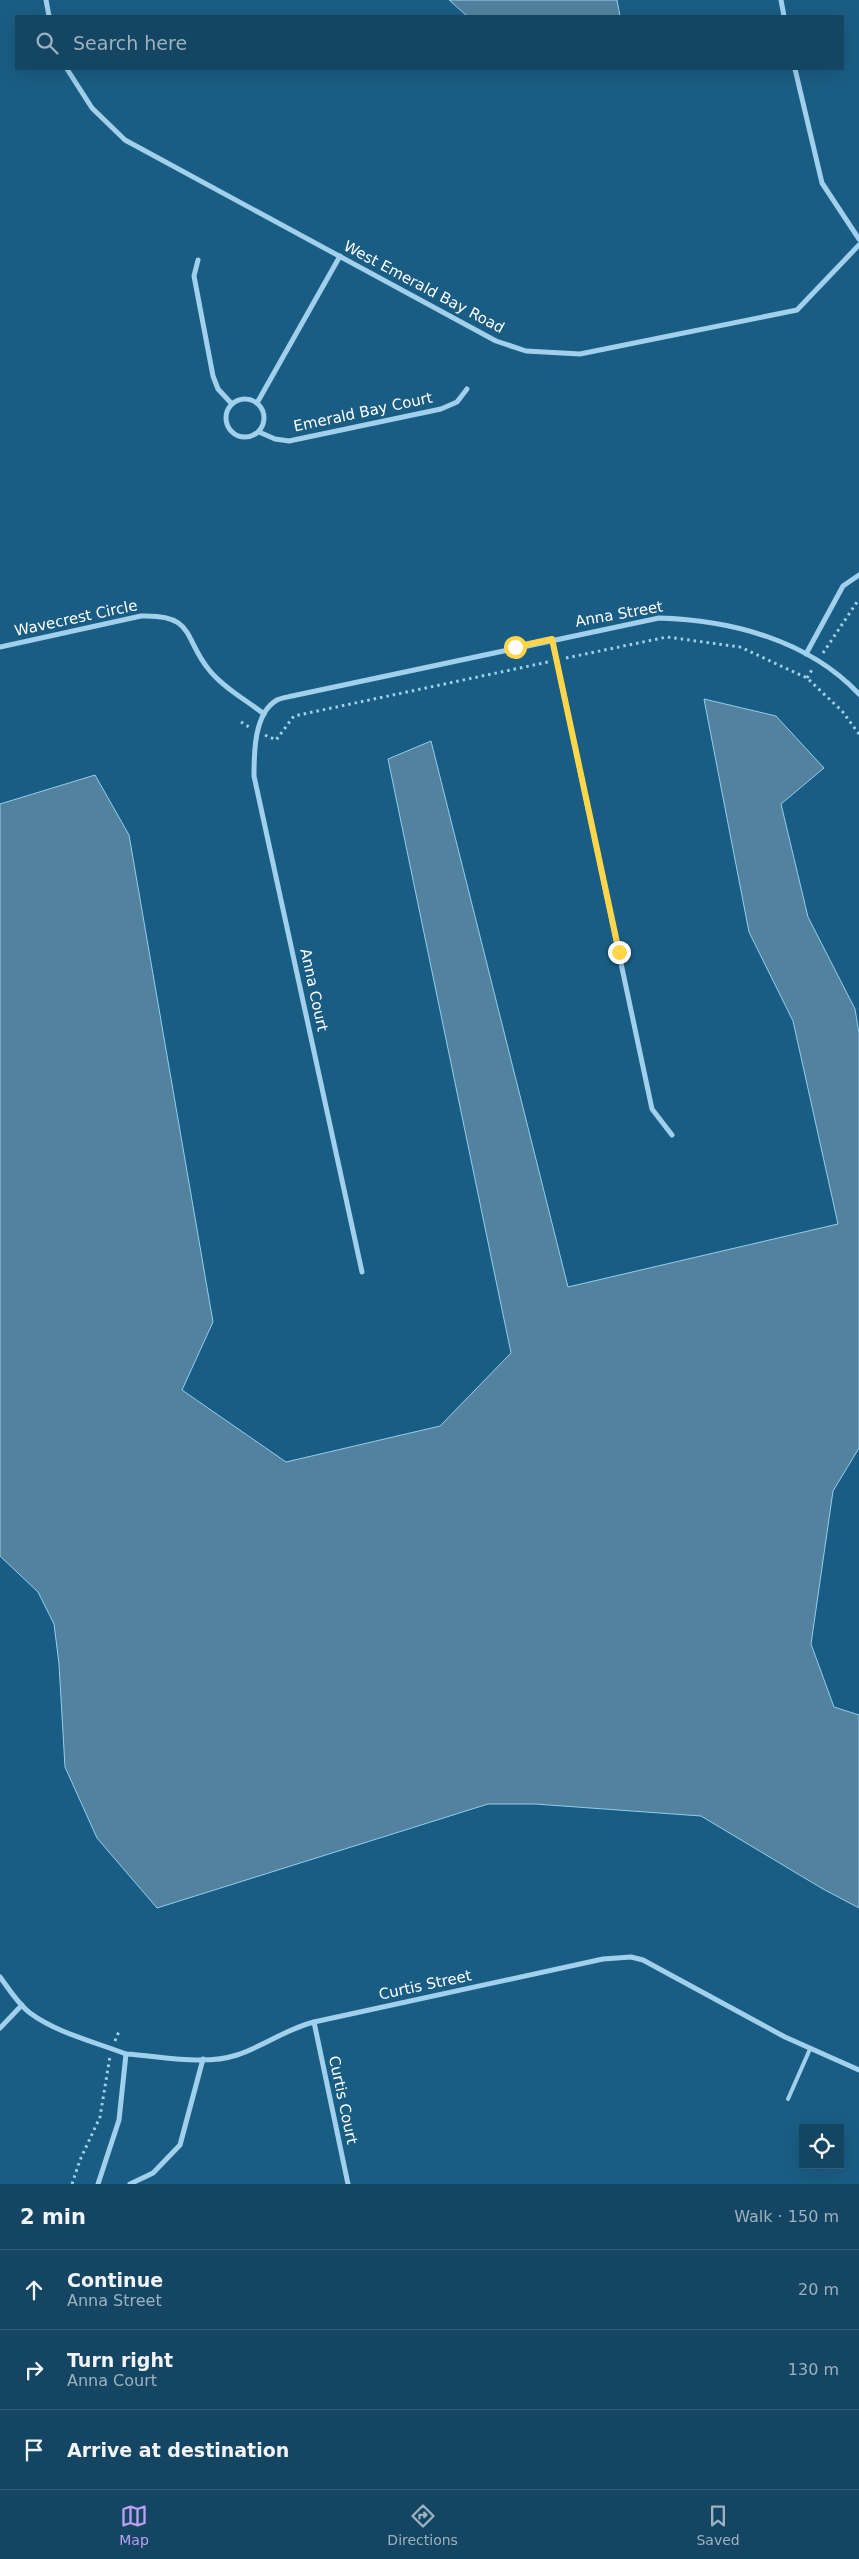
<!DOCTYPE html>
<meta charset="utf-8">
<style>
:root{--surface:#144663;--page:#1d4d69;--text:#f1f3f6;--muted:#9db1be;--line:#335e78;--accent:#bca0f2}
body{margin:0;font-family:"DejaVu Sans",sans-serif;background:var(--page);color:var(--text)}
.controls{position:absolute;right:15px;bottom:15px;display:grid;overflow:hidden;border-radius:0px;box-shadow:0 5px 20px #0002}
.controls button{width:45px;height:45px;display:grid;place-items:center;padding:0;border:0;border-bottom:1px solid var(--line);background:var(--surface);color:var(--text);font:25px sans-serif}
.stop{position:absolute;width:15px;height:15px;margin:-11px;border:4px solid #ffd54a;border-radius:50%;background:#fff}
.stop.end{background:#ffd54a;border-color:#fff;box-shadow:0 1px 5px #0008}
.list{margin:0;padding:0;list-style:none}
h2{display:flex;justify-content:space-between;align-items:center;height:65px;margin:0;padding:0 20px;font-size:21px}
h2 small{font-size:16px;font-weight:400;color:var(--muted)}
.list li{display:grid;grid-template-columns:32px 1fr auto;gap:15px;align-items:center;box-sizing:border-box;height:80px;padding:0 20px;border-top:1px solid var(--line)}
.list b{display:block;font-size:19px;white-space:nowrap}
.list p{margin:0;font-size:16px;white-space:nowrap;color:var(--muted)}
.list em{font-size:16px;font-style:normal;color:var(--muted)}
.icon{flex:none;width:28px;height:28px;fill:none;stroke:currentColor;stroke-width:2;stroke-linecap:round;stroke-linejoin:round}
.map{position:relative;flex:none;width:859px;height:2184px;overflow:hidden}
.search{position:absolute;background:var(--surface);box-shadow:0 5px 20px #0002;left:15px;right:15px;top:15px;height:55px;display:flex;align-items:center;gap:12px;box-sizing:border-box;padding:0 18px;border-radius:0px;color:var(--muted);font-size:19px}
.sheet{height:305px;background:var(--surface)}
nav{display:flex;justify-content:space-around;align-items:center;box-sizing:border-box;height:70px;border-top:1px solid var(--line);background:var(--surface);font-size:14px;color:var(--muted)}
nav a{display:grid;justify-items:center;gap:2px}
nav .on{color:var(--accent)}
.map>svg:first-child{display:block}
.water{fill:#52829e;stroke:#93ceee}
.lines{fill:none;stroke-linecap:round;stroke-linejoin:round}
.path{stroke:#a0d0eb;stroke-width:3;stroke-dasharray:2.5 4;stroke-linecap:butt}
.service{stroke:#a0d0eb;stroke-width:4}
.minor{stroke:#a0d0eb;stroke-width:5}
.route{stroke:#ffd54a;stroke-width:6}
.labels{text-anchor:middle;stroke-width:4;stroke-linejoin:round;paint-order:stroke}
.street-label{font-size:15px;fill:#fff;stroke:#1a5d84}
</style>
<div class="map">
<svg width="859" height="2184" viewBox="0 0 859 2184">
<rect width="100%" height="100%" fill="#1a5d84"/>
<!-- water -->
<g class="water">
<polygon points="449,0 617,0 620,16 467,16"/>
<polygon points="704,699 776,716 824,768 781,804 808,917 855,1009 859,1033 859,1448 833,1491 811,1644 834,1707 859,1715 859,1908 823,1889 701,1816 535,1804 488,1804 157,1908 97,1838 65,1767 59,1664 54,1624 38,1592 0,1556 0,804 95,775 129,835 213,1322 182,1390 286,1462 440,1426 511,1353 388,759 431,741 568,1287 838,1224 793,1021 749,932"/>
</g>
<g class="lines">
<!-- path -->
<g class="path">
<polyline points="823,653 859,599"/>
<polyline points="566,658 667,637 740,647 807,678 842,711 859,734"/>
<polyline points="807,678 813,668"/>
<polyline points="241,722 249,727"/>
<polyline points="265,735 276,740 294,716 548,662"/>
<polyline points="115,2041 120,2029"/>
<polyline points="72,2184 80,2160 100,2117 110,2056"/>
</g>
<!-- service -->
<polyline class="service" points="788,2099 810,2049"/>
<!-- minor -->
<g class="minor">
<polyline points="46,0 49,16"/>
<polyline points="781,0 784,16"/>
<polyline points="67,69 92,108 125,140 496,341 526,351 580,354 797,310 859,245"/>
<polyline points="795,69 822,183 859,239"/>
<polyline points="198,260 194,276 213,376 218,389 232,404"/>
<circle cx="245" cy="418" r="19"/>
<polyline points="257,403 340,256"/>
<polyline points="259,432 275,439 289,441 441,409 457,402 467,389"/>
<polyline points="552,639 652,1109 672,1135"/>
<path d="M0 647 141 616C196 614 183 639 210 671 224 688 246 700 264 714"/>
<polyline points="806,654 843,586 859,575"/>
<path d="M362 1272 254 776C254 753 254 713 277 700 281 698 288 697 292 696L659 618C731 620 808 640 859 694"/>
<path d="M0 1977C9 1989 18 2004 30 2013 57 2033 95 2042 126 2054 161 2056 203 2066 237 2055 264 2046 286 2029 314 2022L603 1959 631 1957 643 1960 785 2037 859 2070"/>
<polyline points="314,2022 348,2184"/>
<polyline points="0,2028 22,2005"/>
<polyline points="98,2184 119,2120 126,2054"/>
<polyline points="130,2184 153,2173 180,2145 203,2059"/>
</g>
</g>
<g class="lines">
<!-- route -->
<polyline class="route" points="515,647 552,639 619,952"/>
</g>
<g class="labels">
<!-- street labels -->
<g class="street-label">
<text transform="translate(424 287) rotate(28)" y="5">West Emerald Bay Road</text>
<text transform="translate(363 412) rotate(-12)" y="5">Emerald Bay Court</text>
<text transform="translate(619 614) rotate(-10)" y="5">Anna Street</text>
<text transform="translate(76 618) rotate(-12)" y="5">Wavecrest Circle</text>
<text transform="translate(314 990) rotate(78)" y="5">Anna Court</text>
<text transform="translate(425 1985) rotate(-12)" y="5">Curtis Street</text>
<text transform="translate(343 2100) rotate(78)" y="5">Curtis Court</text>
</g>
</g>
</svg>
<div class="controls">
<button><svg class="icon" aria-label="locate" viewBox="0 0 24 24"><circle cx="12" cy="12" r="6"/><path d="M12 2v4M12 18v4M2 12h4M18 12h4"/></svg></button>
</div>
<div class="stop" style="left:515px;top:647px"></div>
<div class="stop end" style="left:619px;top:952px"></div>
<div class="search"><svg class="icon" aria-label="search" viewBox="0 0 24 24"><circle cx="10" cy="10" r="6"/><path d="M15 15l6 6"/></svg>Search here</div>
</div>
<section class="sheet">
<h2>2 min<small>Walk · 150 m</small></h2>
<ul class="list">
<li><svg class="icon" aria-label="ahead" viewBox="0 0 24 24"><path d="M12 20V5M6 11l6-6 6 6"/></svg><div><b>Continue</b><p>Anna Street</p></div><em>20 m</em></li>
<li><svg class="icon" aria-label="right" viewBox="0 0 24 24"><path d="M7 20v-9h11M14 6l5 5-5 5"/></svg><div><b>Turn right</b><p>Anna Court</p></div><em>130 m</em></li>
<li><svg class="icon" aria-label="arrive" viewBox="0 0 24 24"><path d="M6 21V4h12l-3 4 3 4H6"/></svg><div><b>Arrive at destination</b></div></li>
</ul>
</section>
<nav>
<a class="on"><svg class="icon" aria-label="map" viewBox="0 0 24 24"><path d="M3 6l6-2 6 2 6-2v14l-6 2-6-2-6 2zM9 4v14M15 6v14"/></svg>Map</a>
<a><svg class="icon" aria-label="directions" viewBox="0 0 24 24"><path d="M12 3l9 9-9 9-9-9zM9 14v-3h6M13 9l2 2-2 2"/></svg>Directions</a>
<a><svg class="icon" aria-label="saved" viewBox="0 0 24 24"><path d="M7 4h10v16l-5-4-5 4z"/></svg>Saved</a>
</nav>
